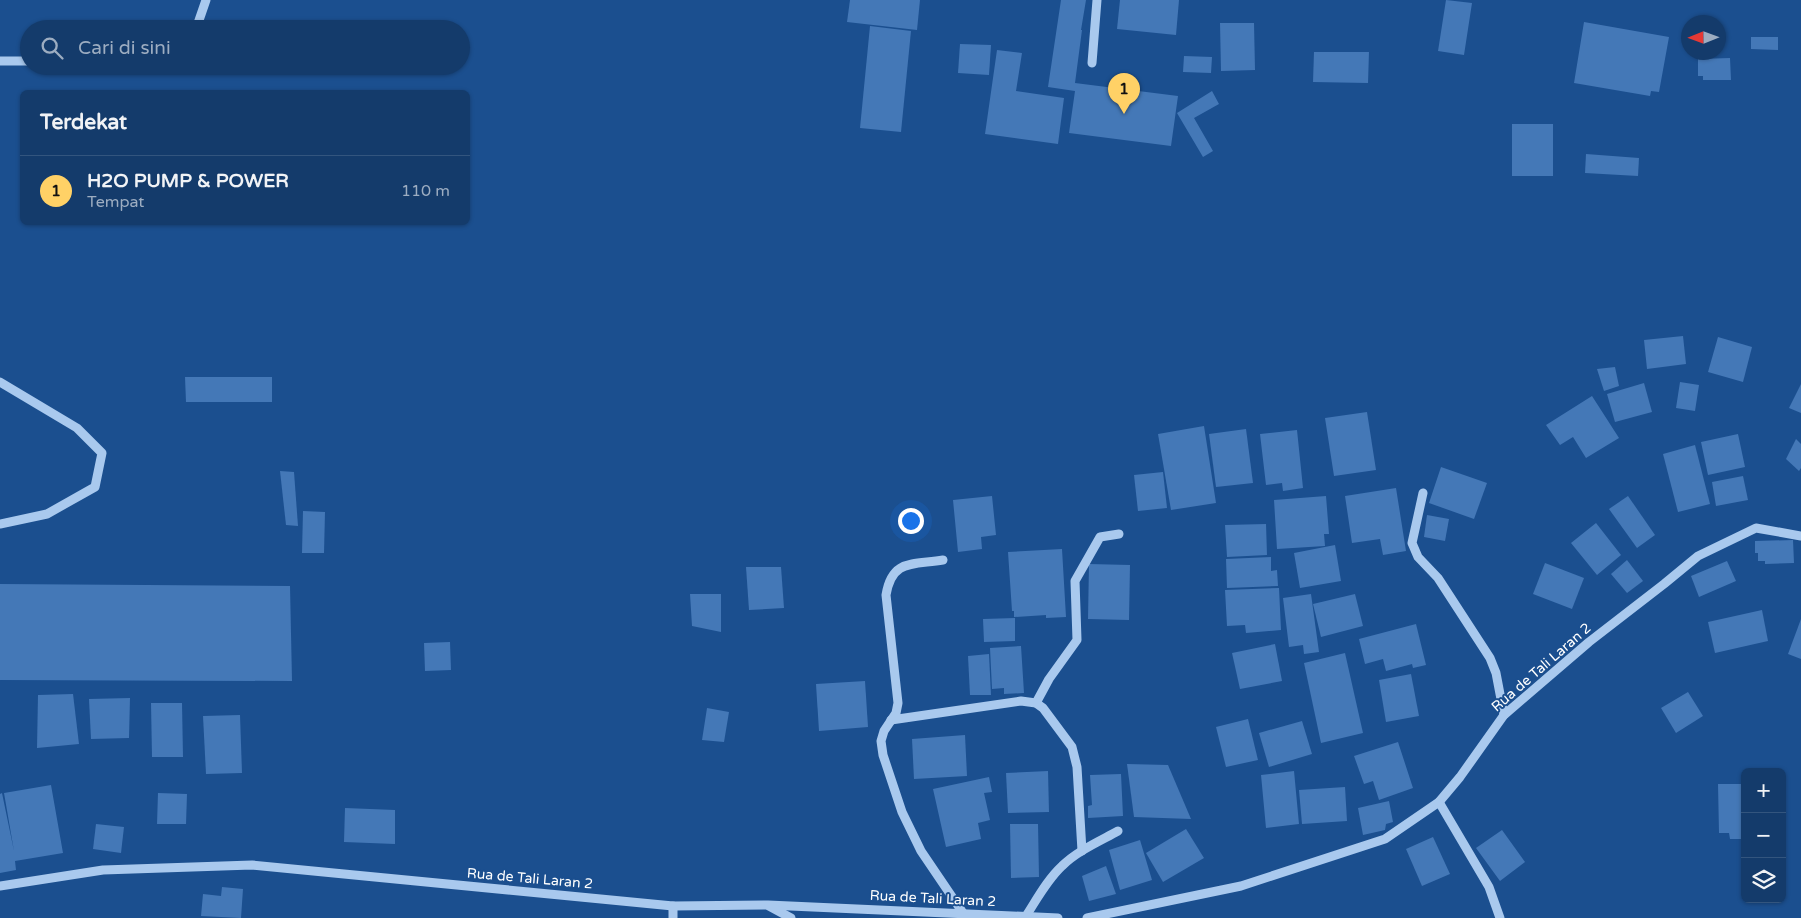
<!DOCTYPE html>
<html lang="id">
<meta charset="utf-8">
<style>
:root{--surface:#143b6b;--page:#214673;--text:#f1f3f6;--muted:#9dadc1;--line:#33557e;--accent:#ffd166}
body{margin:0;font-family:"Varela Round",sans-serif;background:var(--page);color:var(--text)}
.controls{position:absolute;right:15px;bottom:15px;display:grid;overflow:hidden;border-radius:8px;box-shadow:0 1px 4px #0004}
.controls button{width:45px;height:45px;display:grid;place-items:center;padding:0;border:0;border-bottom:1px solid var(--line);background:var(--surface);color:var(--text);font:25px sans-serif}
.compass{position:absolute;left:1681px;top:15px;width:45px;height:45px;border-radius:50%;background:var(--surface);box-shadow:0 1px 4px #0004;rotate:269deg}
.you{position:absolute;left:910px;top:520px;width:18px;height:18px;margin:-12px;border:4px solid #fff;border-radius:50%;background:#1a73e8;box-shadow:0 0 0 8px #1a73e833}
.badge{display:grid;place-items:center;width:32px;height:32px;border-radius:50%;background:var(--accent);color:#111;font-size:16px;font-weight:700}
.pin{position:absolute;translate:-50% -41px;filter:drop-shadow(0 1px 2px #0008)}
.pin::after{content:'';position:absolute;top:26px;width:18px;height:15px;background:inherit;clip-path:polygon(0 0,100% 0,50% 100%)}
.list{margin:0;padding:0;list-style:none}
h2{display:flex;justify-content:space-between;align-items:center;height:65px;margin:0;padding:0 20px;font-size:21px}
h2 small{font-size:16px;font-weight:400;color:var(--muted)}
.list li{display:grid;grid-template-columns:32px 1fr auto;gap:15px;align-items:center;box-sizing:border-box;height:70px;padding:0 20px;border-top:1px solid var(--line)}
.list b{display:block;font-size:19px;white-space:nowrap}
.list p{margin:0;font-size:16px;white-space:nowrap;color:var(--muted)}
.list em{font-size:16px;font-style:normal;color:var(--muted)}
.icon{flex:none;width:28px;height:28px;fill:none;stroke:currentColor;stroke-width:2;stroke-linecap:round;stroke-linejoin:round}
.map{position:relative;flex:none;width:1801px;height:918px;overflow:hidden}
.search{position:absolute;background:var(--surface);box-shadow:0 1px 4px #0004;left:20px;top:20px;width:450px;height:55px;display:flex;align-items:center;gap:12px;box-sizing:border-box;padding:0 18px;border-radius:28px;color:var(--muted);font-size:19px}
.panel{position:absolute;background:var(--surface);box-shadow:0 1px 4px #0004;left:20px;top:90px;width:450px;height:135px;border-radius:8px}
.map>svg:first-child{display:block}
.building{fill:#4478b7}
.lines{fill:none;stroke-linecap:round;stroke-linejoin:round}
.minor{stroke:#a9c9ee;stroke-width:9}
.labels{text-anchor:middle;stroke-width:4;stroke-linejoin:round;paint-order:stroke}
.street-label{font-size:14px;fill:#fff;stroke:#1b4f8f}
</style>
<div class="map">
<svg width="1801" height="918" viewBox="0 0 1801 918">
<rect width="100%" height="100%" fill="#1b4f8f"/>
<!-- building -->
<g class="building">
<polygon points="850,0 920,0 917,30 847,22"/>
<polygon points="1061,0 1086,0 1081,30 1073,29 1082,30 1075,83 1178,96 1171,146 1069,133 1075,91 1048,87"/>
<polygon points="1120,0 1179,0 1176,35 1117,29"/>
<polygon points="1446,0 1472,3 1464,55 1438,51"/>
<polygon points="1584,22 1669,37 1659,92 1651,91 1650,96 1574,83"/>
<polygon points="1220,23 1254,23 1255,70 1221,71"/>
<polygon points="870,26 911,31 901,132 860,128"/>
<polygon points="1751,37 1778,37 1778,50 1751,49"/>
<polygon points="960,44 991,45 989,75 958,73"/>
<polygon points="997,50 1022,53 1016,91 1064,98 1058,144 985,134"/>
<polygon points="1314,52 1369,52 1368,83 1313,82"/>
<polygon points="1184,56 1212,57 1211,73 1183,72"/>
<polygon points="1730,58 1731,80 1703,80 1703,76 1698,76 1698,59"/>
<polygon points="1212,91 1219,104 1194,118 1213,151 1203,157 1177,113"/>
<rect x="1512" y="124" width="41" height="52"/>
<polygon points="1586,154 1639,158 1638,176 1585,173"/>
<polygon points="1683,336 1686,364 1647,369 1644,340"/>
<polygon points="1718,337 1752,347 1743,382 1708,372"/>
<polygon points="1615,367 1619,386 1604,391 1597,369"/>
<polygon points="185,377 272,377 272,402 186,402"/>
<polygon points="1680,382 1699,385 1695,411 1676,408"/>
<polygon points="1644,383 1652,412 1615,422 1607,394"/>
<polygon points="1801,384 1801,413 1789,408"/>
<polygon points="1592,396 1619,438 1586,458 1573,437 1560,445 1546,425"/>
<polygon points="1367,412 1376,470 1334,476 1325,418"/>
<polygon points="1204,426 1216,503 1171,510 1158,434"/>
<polygon points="1246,429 1253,483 1216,487 1209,434"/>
<polygon points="1297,430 1303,488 1283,491 1282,483 1266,485 1260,434"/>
<polygon points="1738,434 1745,467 1708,475 1701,442"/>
<polygon points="1796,439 1801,444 1801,468 1799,471 1786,459"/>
<polygon points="1695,445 1710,504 1678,512 1663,454"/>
<polygon points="1441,467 1487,483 1474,519 1429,503"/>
<polygon points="280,471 294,472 298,526 286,525"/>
<polygon points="1163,472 1167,508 1138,511 1134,475"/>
<polygon points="1743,476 1748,500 1716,506 1712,482"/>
<polygon points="1396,488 1406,551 1383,555 1380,539 1352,543 1345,496"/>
<polygon points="992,496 996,535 981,537 982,549 958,552 953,500"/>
<polygon points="1326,496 1329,534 1324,534 1325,546 1277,549 1274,500"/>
<polygon points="1628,496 1655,535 1637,548 1609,509"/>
<polygon points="303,511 325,512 324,553 302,553"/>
<polygon points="1427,515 1449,519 1445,541 1424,537"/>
<polygon points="1596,523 1621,555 1597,575 1571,543"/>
<polygon points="1266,524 1267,555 1227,557 1225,525"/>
<polygon points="1793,540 1794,563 1765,564 1765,561 1758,561 1758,553 1755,553 1755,541"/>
<polygon points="1335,545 1341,581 1300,588 1294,553"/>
<polygon points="1062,549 1066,617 1046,618 1046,615 1014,617 1014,611 1012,611 1008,552"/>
<polygon points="1271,557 1271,571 1277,570 1278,586 1227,588 1226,559"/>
<polygon points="1627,560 1643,581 1627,593 1611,574"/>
<polygon points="1727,561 1736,581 1699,597 1691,576"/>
<polygon points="1545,563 1584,578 1572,609 1533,594"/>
<polygon points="1089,564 1130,565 1129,620 1088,619"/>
<polygon points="746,567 781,567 784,608 749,610"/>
<polygon points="0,584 290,586 292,681 0,680"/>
<polygon points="1279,588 1281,630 1246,633 1245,625 1227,626 1225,590"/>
<polygon points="690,594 721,594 721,632 692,626"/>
<polygon points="1311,594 1319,652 1304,654 1303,645 1289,647 1283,598"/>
<polygon points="1355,594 1363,626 1321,637 1313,604"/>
<polygon points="1762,610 1768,641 1715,653 1708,622"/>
<polygon points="1015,618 1015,641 984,642 983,619"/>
<polygon points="1801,619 1801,659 1788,654"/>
<polygon points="1416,624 1426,665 1413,668 1412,664 1386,671 1383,659 1365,664 1359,639"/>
<polygon points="450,642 451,670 425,671 424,643"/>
<polygon points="1275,644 1282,681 1240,689 1232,653"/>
<polygon points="1021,646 1024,693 1004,694 1004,688 992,689 990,648"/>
<polygon points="1345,653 1363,733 1321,743 1304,663"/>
<polygon points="989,654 991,695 970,695 968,656"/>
<polygon points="1411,674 1419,716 1386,722 1379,680"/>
<polygon points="865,681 868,727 819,731 816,684"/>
<polygon points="1688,692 1703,716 1676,733 1661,708"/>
<polygon points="73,694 79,744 37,748 38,695"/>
<polygon points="130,698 129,738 91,739 89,699"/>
<polygon points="151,703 182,703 183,757 152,757"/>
<polygon points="707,708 729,712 724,742 702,740"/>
<polygon points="240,715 242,773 206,774 203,716"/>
<polygon points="1248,719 1258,760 1226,767 1216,727"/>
<polygon points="1302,721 1312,754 1269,767 1259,733"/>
<polygon points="965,735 967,776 914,779 912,739"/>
<polygon points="1398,742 1413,788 1379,800 1373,781 1364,784 1354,756"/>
<polygon points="1127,764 1168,765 1191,819 1134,817"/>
<polygon points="1048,771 1049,812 1008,813 1006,773"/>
<polygon points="1294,771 1299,824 1266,828 1261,775"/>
<polygon points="1121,774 1123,816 1088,818 1088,806 1092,805 1090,775"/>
<polygon points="989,777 992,792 984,793 990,820 978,823 981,839 946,847 933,789"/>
<polygon points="1718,784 1743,784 1744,839 1730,839 1729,833 1719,833"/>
<polygon points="51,785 63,853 15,861 16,870 0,873 0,794 2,793 14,851 4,793"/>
<polygon points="1345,787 1347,821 1302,824 1299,790"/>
<polygon points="158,793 187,794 186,824 157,824"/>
<polygon points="1389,801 1393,822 1386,824 1385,830 1363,835 1358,808"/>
<polygon points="345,808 395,810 395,844 344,842"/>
<polygon points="96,824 124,827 121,853 93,849"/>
<polygon points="1010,824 1038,824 1039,877 1011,878"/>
<polygon points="1186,829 1204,858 1163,882 1146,853"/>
<polygon points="1502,830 1525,862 1500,881 1476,848"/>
<polygon points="1433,837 1450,874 1422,886 1406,849"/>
<polygon points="1140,840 1152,880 1120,890 1109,850"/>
<polygon points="1106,866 1116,894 1089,901 1082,876"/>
<polygon points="222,887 243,889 241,918 201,916 203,894 221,896"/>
</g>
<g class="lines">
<!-- minor -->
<g class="minor">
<polyline points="196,29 206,0"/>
<polyline points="0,61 29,61"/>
<polyline points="1092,63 1097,0"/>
<polyline points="98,66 148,68 156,66"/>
<polyline points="0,382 77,428 102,453 95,487 47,514 0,524"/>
<polyline points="1423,493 1412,543 1418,557 1438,578 1490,658 1496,673 1504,715"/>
<path d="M943 560C912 565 892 559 886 595L898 703 896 713 884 731 881 741 883 755 902 812 921 851 963 913"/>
<polyline points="1036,703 1049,679 1077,640 1075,581 1100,537 1119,534"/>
<polyline points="891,720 1021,701 1036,703 1043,708 1072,747 1077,767 1082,851"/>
<polyline points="1439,802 1489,887 1500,918"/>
<polyline points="0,886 103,870 252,865 673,906 768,905 1058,918"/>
<polyline points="673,906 673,918"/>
<polyline points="769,906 791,918"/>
<path d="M1026 916C1037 899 1047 880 1062 866 1077 851 1100 841 1118 831"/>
<polyline points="1087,918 1241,886 1385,839 1439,802 1460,777 1504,715 1589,642 1664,584 1698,556 1756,528 1801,536"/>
</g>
</g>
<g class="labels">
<!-- street labels -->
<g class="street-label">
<text transform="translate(1541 667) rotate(-41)" y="5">Rua de Tali Laran 2</text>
<text transform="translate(530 878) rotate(5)" y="5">Rua de Tali Laran 2</text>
<text transform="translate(933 898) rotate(3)" y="5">Rua de Tali Laran 2</text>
</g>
</g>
</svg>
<div class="controls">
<button>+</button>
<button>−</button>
<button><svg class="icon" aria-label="layers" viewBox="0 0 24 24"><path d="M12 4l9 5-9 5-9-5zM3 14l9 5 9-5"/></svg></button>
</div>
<svg class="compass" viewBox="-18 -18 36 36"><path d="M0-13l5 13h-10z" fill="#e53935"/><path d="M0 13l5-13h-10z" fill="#9dadc1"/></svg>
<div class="you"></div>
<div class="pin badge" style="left:1124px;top:114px">1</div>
<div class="search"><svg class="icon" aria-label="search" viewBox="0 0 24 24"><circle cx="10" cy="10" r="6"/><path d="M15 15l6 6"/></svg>Cari di sini</div>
<section class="panel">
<h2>Terdekat<small></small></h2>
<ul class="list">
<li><span class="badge">1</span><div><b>H2O PUMP &amp; POWER</b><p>Tempat</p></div><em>110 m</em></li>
</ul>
</section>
</div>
